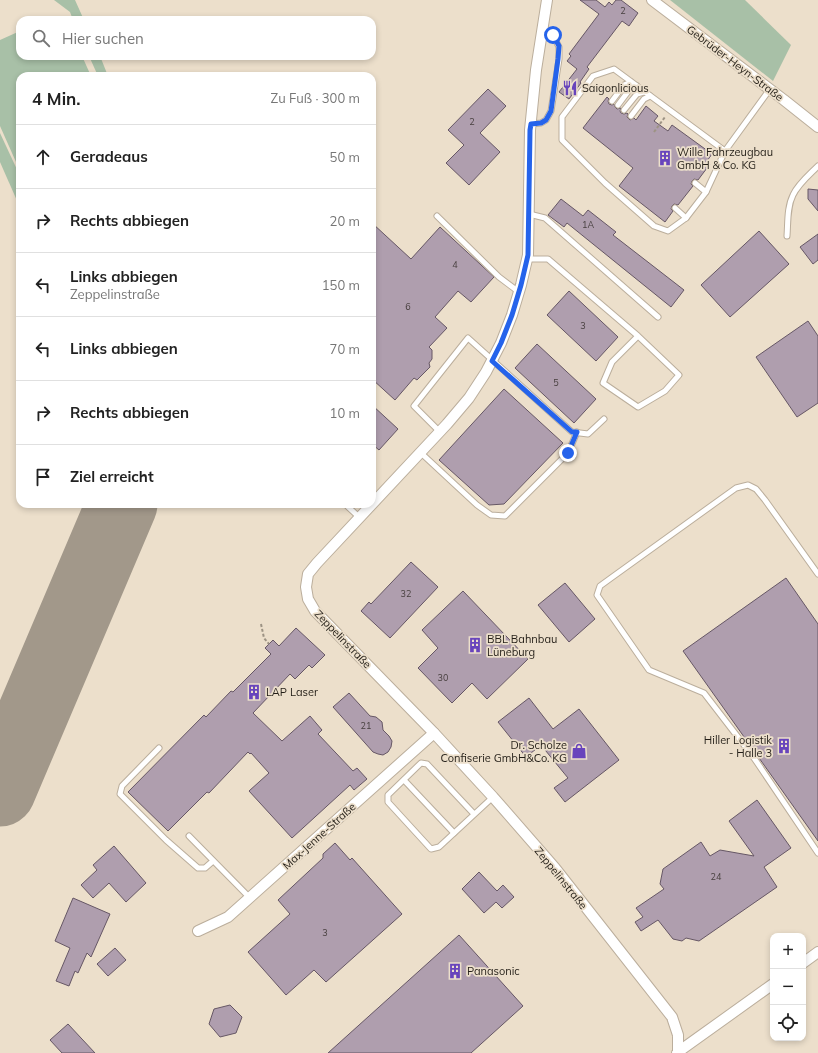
<!DOCTYPE html>
<html lang="de">
<meta charset="utf-8">
<style>
:root{--surface:#fff;--page:#f6f6f6;--text:#222;--muted:#767676;--line:#e0e0e0}
body{margin:0;font-family:Mulish,sans-serif;background:var(--page);color:var(--text)}
.controls{position:absolute;right:12px;bottom:12px;display:grid;overflow:hidden;border-radius:8px;box-shadow:0 2px 6px #0003}
.controls button{width:36px;height:36px;display:grid;place-items:center;padding:0;border:0;border-bottom:1px solid var(--line);background:var(--surface);color:var(--text);font:20px sans-serif}
.stop{position:absolute;width:12px;height:12px;margin:-9px;border:3px solid #2563eb;border-radius:50%;background:#fff}
.stop.end{background:#2563eb;border-color:#fff;box-shadow:0 1px 4px #0008}
.list{margin:0;padding:0;list-style:none}
h2{display:flex;justify-content:space-between;align-items:center;height:52px;margin:0;padding:0 16px;font-size:17px}
h2 small{font-size:13px;font-weight:400;color:var(--muted)}
.list li{display:grid;grid-template-columns:26px 1fr auto;gap:12px;align-items:center;box-sizing:border-box;height:64px;padding:0 16px;border-top:1px solid var(--line)}
.list b{display:block;font-size:15px;white-space:nowrap}
.list p{margin:0;font-size:13px;white-space:nowrap;color:var(--muted)}
.list em{font-size:13px;font-style:normal;color:var(--muted)}
.icon{flex:none;width:22px;height:22px;fill:none;stroke:currentColor;stroke-width:2;stroke-linecap:round;stroke-linejoin:round}
.map{position:relative;flex:none;width:818px;height:1053px;overflow:hidden}
.search{position:absolute;background:var(--surface);box-shadow:0 2px 6px #0003;left:16px;top:16px;width:360px;height:44px;display:flex;align-items:center;gap:10px;box-sizing:border-box;padding:0 14px;border-radius:12px;color:var(--muted);font-size:15px}
.panel{position:absolute;background:var(--surface);box-shadow:0 2px 6px #0003;left:16px;top:72px;width:360px;height:436px;border-radius:12px}
.map>svg:first-child{display:block}
.green{fill:#a8c0a7}
.lines{fill:none;stroke-linecap:round;stroke-linejoin:round}
.runway{stroke:#a2988a;stroke-width:71}
.building{fill:#af9eae;stroke:#665765}
.lane-casing{stroke:#bbae9c;stroke-width:7}
.street-casing{stroke:#bbae9c;stroke-width:12}
.path{stroke:#9d9384;stroke-width:2;stroke-dasharray:3 2;stroke-linecap:butt}
.lane{stroke:#fff;stroke-width:5}
.street{stroke:#fff;stroke-width:10}
.route{stroke:#2563eb;stroke-width:5}
.labels{text-anchor:middle;stroke-width:3.5;stroke-linejoin:round;paint-order:stroke}
.number-label{font-size:9px;fill:#463e3d}
.street-label{font-size:11px;fill:#231e17;stroke:#ecdfcb}
.poi-label{font-size:11px;fill:#231e17;stroke:#ecdfcb;text-anchor:start}
</style>
<div class="map">
<svg width="818" height="1053" viewBox="0 0 818 1053">
<rect width="100%" height="100%" fill="#ecdfcb"/>
<!-- green -->
<g class="green">
<polygon points="54,0 75,0 84,20 73,20 70,12"/>
<polygon points="670,0 745,0 791,45 773,81"/>
<polygon points="20,31 20,56 82,56 91,76 20,76 20,171 0,126 0,40"/>
<polygon points="89,56 100,56 108,76 98,76"/>
<polygon points="0,133 20,176 20,205 18,203 0,162"/>
</g>
<g class="lines">
<!-- runway -->
<polyline class="runway" points="0,791 122,504"/>
</g>
<!-- building -->
<g class="building">
<polygon points="580,0 596,0 605,7 609,2 612,5 616,0 621,0 638,13 629,26 622,21 587,67 589,69 580,82 581,83 569,99 559,92 577,69 567,61 571,56 569,54 599,14"/>
<polygon points="488,89 506,106 480,133 500,152 469,185 446,163 464,145 448,130"/>
<polygon points="607,97 609,99 608,101 609,104 612,105 614,104 615,107 617,109 621,108 620,111 621,113 624,114 627,113 628,114 627,117 630,120 634,118 636,120 646,106 658,116 654,121 668,131 672,125 712,154 707,161 710,164 698,180 694,179 692,181 691,184 693,186 678,205 674,204 672,206 671,209 673,211 665,222 619,186 633,168 583,128"/>
<polygon points="808,189 818,190 818,211 808,199"/>
<polygon points="561,199 583,216 588,210 616,232 613,235 684,290 671,307 567,223 564,227 548,215"/>
<polygon points="372,223 411,259 440,227 494,277 471,302 458,291 435,317 447,328 429,347 432,350 432,359 429,363 430,367 417,380 414,378 395,400 372,379"/>
<polygon points="759,231 789,264 730,317 701,285"/>
<polygon points="818,234 818,260 813,264 800,247"/>
<polygon points="569,291 618,337 596,361 547,315"/>
<polygon points="808,321 818,336 818,403 797,417 756,357"/>
<polygon points="537,344 596,399 574,423 515,368"/>
<polygon points="504,389 563,443 504,504 489,505 439,460"/>
<polygon points="372,405 398,429 379,450 372,444"/>
<polygon points="411,562 438,587 390,638 361,611 369,602 371,604"/>
<polygon points="786,578 818,624 818,841 683,651"/>
<polygon points="565,583 595,619 569,642 538,605"/>
<polygon points="463,591 528,659 487,699 472,683 452,703 418,668 438,648 422,630"/>
<polygon points="296,628 325,655 312,668 309,665 295,679 290,674 253,713 282,741 310,716 322,730 318,734 353,771 357,768 367,779 354,790 350,785 292,838 249,791 269,773 251,753 250,754 248,752 209,793 207,792 168,831 128,792 204,715 206,717 231,691 233,692 271,654 265,648 273,640 279,646"/>
<polygon points="349,693 370,716 376,717 382,722 383,730 389,736 392,741 391,747 388,752 383,755 378,754 373,752 333,707"/>
<polygon points="529,698 553,729 579,709 619,760 565,802 554,788 568,778 541,745 526,757 498,722"/>
<polygon points="757,800 791,848 764,867 777,887 699,941 686,938 682,941 673,939 658,920 641,931 635,922 643,917 636,908 664,889 660,884 663,869 701,842 710,856 720,850 754,856 729,821"/>
<polygon points="335,843 350,860 352,858 402,914 326,982 314,970 286,995 248,952 290,914 278,900 323,858 323,854"/>
<polygon points="114,846 146,883 126,902 109,883 93,898 81,885 97,870 93,865"/>
<polygon points="479,872 497,891 503,885 514,897 502,908 496,902 484,913 462,889"/>
<polygon points="73,898 110,914 91,957 87,953 78,973 75,971 69,986 56,981 70,948 55,941"/>
<polygon points="459,935 523,1006 471,1053 328,1053"/>
<polygon points="115,948 126,960 108,976 97,964"/>
<polygon points="230,1005 242,1017 236,1033 220,1037 209,1024 214,1009"/>
<polygon points="68,1024 95,1053 62,1053 50,1040"/>
</g>
<g class="lines">
<defs>
<g id="lane">
<polyline points="612,101 624,85 631,82"/>
<polyline points="618,105 630,89 637,86"/>
<polyline points="624,110 637,94 644,92"/>
<polyline points="631,116 644,99 650,96"/>
<polyline points="531,124 541,123 546,120 551,111 559,59 559,47 553,35 548,31 542,30"/>
<polyline points="725,151 614,69 593,76 562,117 562,140 605,183 654,226 668,231 686,218 706,192 725,151 770,89"/>
<polyline points="695,183 706,192"/>
<polyline points="675,208 686,218"/>
<polyline points="529,214 545,218 658,317"/>
<polyline points="437,216 499,277 519,292"/>
<path d="M787 236C788 222 787 207 793 195 798 184 809 175 818 166"/>
<polyline points="527,259 548,259 638,336 679,375 665,391 638,407 603,383 612,362 638,336"/>
<polyline points="440,432 414,406 468,338 572,432 588,434 604,419"/>
<polyline points="421,453 477,505 491,515 505,516 568,453 577,432"/>
<polyline points="345,504 360,518"/>
<polyline points="818,574 765,500 756,489 748,485 736,488 611,578 600,586 597,595 649,670 704,693 754,758 818,853"/>
<polyline points="159,748 122,786 120,794 166,840 198,868 205,868 213,861"/>
<polyline points="404,780 454,833"/>
<polyline points="474,814 427,764 421,763 388,795 388,802 431,849 439,847 493,797"/>
<polyline points="189,836 250,898"/>
</g>
<g id="street">
<polyline points="547,0 536,70 530,130 528,255 521,285 512,315 501,343 486,372 469,398 447,424 317,563 308,574 306,587 308,599 315,611 434,733 493,797 555,868 672,1017 678,1035 678,1052 677,1053"/>
<polyline points="652,0 784,100 818,127"/>
<polyline points="198,931 228,917 434,733"/>
<polyline points="803,963 818,952"/>
<polyline points="678,1052 773,984"/>
</g>
</defs>
<!-- lane casing -->
<use href="#lane" class="lane-casing"/>
<!-- street casing -->
<use href="#street" class="street-casing"/>
<!-- path -->
<g class="path">
<polyline points="654,132 665,117"/>
<polyline points="261,624 264,638 269,644"/>
</g>
<!-- lane -->
<use href="#lane" class="lane"/>
<!-- street -->
<use href="#street" class="street"/>
</g>
<g class="lines">
<!-- route -->
<polyline class="route" points="553,35 559,46 558,59 551,111 546,120 541,123 531,124 530,130 528,255 521,285 512,315 501,343 492,361 572,432 577,432 568,453"/>
</g>
<!-- icons -->
<defs>
<symbol id="restaurant-bare" viewBox="-9 -9 18 18"><path d="M-5-6h1v4h1v-4h1v4h1v-4h1v5L-1.5 .5V6h-2V.5L-5-1ZM5-6V6H3V1.5H1.5Q1.5-4 5-6Z" fill="#6844bc" stroke="#ecdfcb" stroke-width="2.5" paint-order="stroke"/></symbol>
<symbol id="building-bare" viewBox="-9 -9 18 18"><path d="M-4-6H4V6H1V3H-1V6H-4ZM-2.5-4.3h1.7v1.8h-1.7ZM.8-4.3h1.7v1.8H.8ZM-2.5-1h1.7V.8h-1.7ZM.8-1h1.7V.8H.8Z" fill="#6844bc" stroke="#ecdfcb" stroke-width="2.5" paint-order="stroke"/></symbol>
<symbol id="shop-bare" viewBox="-9 -9 18 18"><path d="M-5-2.5h2.3a2.7 3.5 0 0 1 5.4 0H5L5.5 6h-11ZM-1.5-2.5h3a1.5 2.3 0 0 0-3 0Z" fill="#6844bc" stroke="#ecdfcb" stroke-width="2.5" paint-order="stroke"/></symbol>
</defs>
<g fill-rule="evenodd">
<use href="#restaurant-bare" x="559" y="77" width="22" height="22"/>
<use href="#building-bare" x="654" y="147" width="22" height="22"/>
<use href="#building-bare" x="464" y="634" width="22" height="22"/>
<use href="#building-bare" x="243" y="681" width="22" height="22"/>
<use href="#building-bare" x="773" y="735" width="22" height="22"/>
<use href="#shop-bare" x="568" y="740" width="22" height="22"/>
<use href="#building-bare" x="444" y="960" width="22" height="22"/>
</g>
<g class="labels">
<!-- number labels -->
<g class="number-label">
<text x="623" y="14">2</text>
<text x="472" y="125">2</text>
<text x="588" y="228">1A</text>
<text x="455" y="268">4</text>
<text x="408" y="310">6</text>
<text x="583" y="329">3</text>
<text x="556" y="386">5</text>
<text x="406" y="597">32</text>
<text x="443" y="681">30</text>
<text x="366" y="729">21</text>
<text x="716" y="880">24</text>
<text x="325" y="936">3</text>
</g>
<!-- street labels -->
<g class="street-label">
<text transform="translate(735 63) rotate(37)" y="4">Gebrüder-Heyn-Straße</text>
<text transform="translate(343 639) rotate(46)" y="4">Zeppelinstraße</text>
<text transform="translate(319 836) rotate(-42)" y="4">Max-Jenne-Straße</text>
<text transform="translate(561 878) rotate(51)" y="4">Zeppelinstraße</text>
</g>
<!-- poi labels -->
<g class="poi-label">
<text x="582" y="92">Saigonlicious</text>
<text x="677" y="156">Wille Fahrzeugbau<tspan x="677" dy="13">GmbH &amp; Co. KG</tspan></text>
<text x="487" y="643">BBL Bahnbau<tspan x="487" dy="13">Lüneburg</tspan></text>
<text x="266" y="696">LAP Laser</text>
<text x="772" y="744" text-anchor="end">Hiller Logistik<tspan x="772" dy="13">- Halle 3</tspan></text>
<text x="567" y="749" text-anchor="end">Dr. Scholze<tspan x="567" dy="13">Confiserie GmbH&amp;Co. KG</tspan></text>
<text x="467" y="975">Panasonic</text>
</g>
</g>
</svg>
<div class="controls">
<button>+</button>
<button>−</button>
<button><svg class="icon" aria-label="locate" viewBox="0 0 24 24"><circle cx="12" cy="12" r="6"/><path d="M12 2v4M12 18v4M2 12h4M18 12h4"/></svg></button>
</div>
<div class="stop" style="left:553px;top:35px"></div>
<div class="stop end" style="left:568px;top:453px"></div>
<div class="search"><svg class="icon" aria-label="search" viewBox="0 0 24 24"><circle cx="10" cy="10" r="6"/><path d="M15 15l6 6"/></svg>Hier suchen</div>
<section class="panel">
<h2>4 Min.<small>Zu Fuß · 300 m</small></h2>
<ul class="list">
<li><svg class="icon" aria-label="ahead" viewBox="0 0 24 24"><path d="M12 20V5M6 11l6-6 6 6"/></svg><div><b>Geradeaus</b></div><em>50 m</em></li>
<li><svg class="icon" aria-label="right" viewBox="0 0 24 24"><path d="M7 20v-9h11M14 6l5 5-5 5"/></svg><div><b>Rechts abbiegen</b></div><em>20 m</em></li>
<li><svg class="icon" aria-label="left" viewBox="0 0 24 24"><path d="M17 20v-9H6M10 6l-5 5 5 5"/></svg><div><b>Links abbiegen</b><p>Zeppelinstraße</p></div><em>150 m</em></li>
<li><svg class="icon" aria-label="left" viewBox="0 0 24 24"><path d="M17 20v-9H6M10 6l-5 5 5 5"/></svg><div><b>Links abbiegen</b></div><em>70 m</em></li>
<li><svg class="icon" aria-label="right" viewBox="0 0 24 24"><path d="M7 20v-9h11M14 6l5 5-5 5"/></svg><div><b>Rechts abbiegen</b></div><em>10 m</em></li>
<li><svg class="icon" aria-label="arrive" viewBox="0 0 24 24"><path d="M6 21V4h12l-3 4 3 4H6"/></svg><div><b>Ziel erreicht</b></div></li>
</ul>
</section>
</div>
